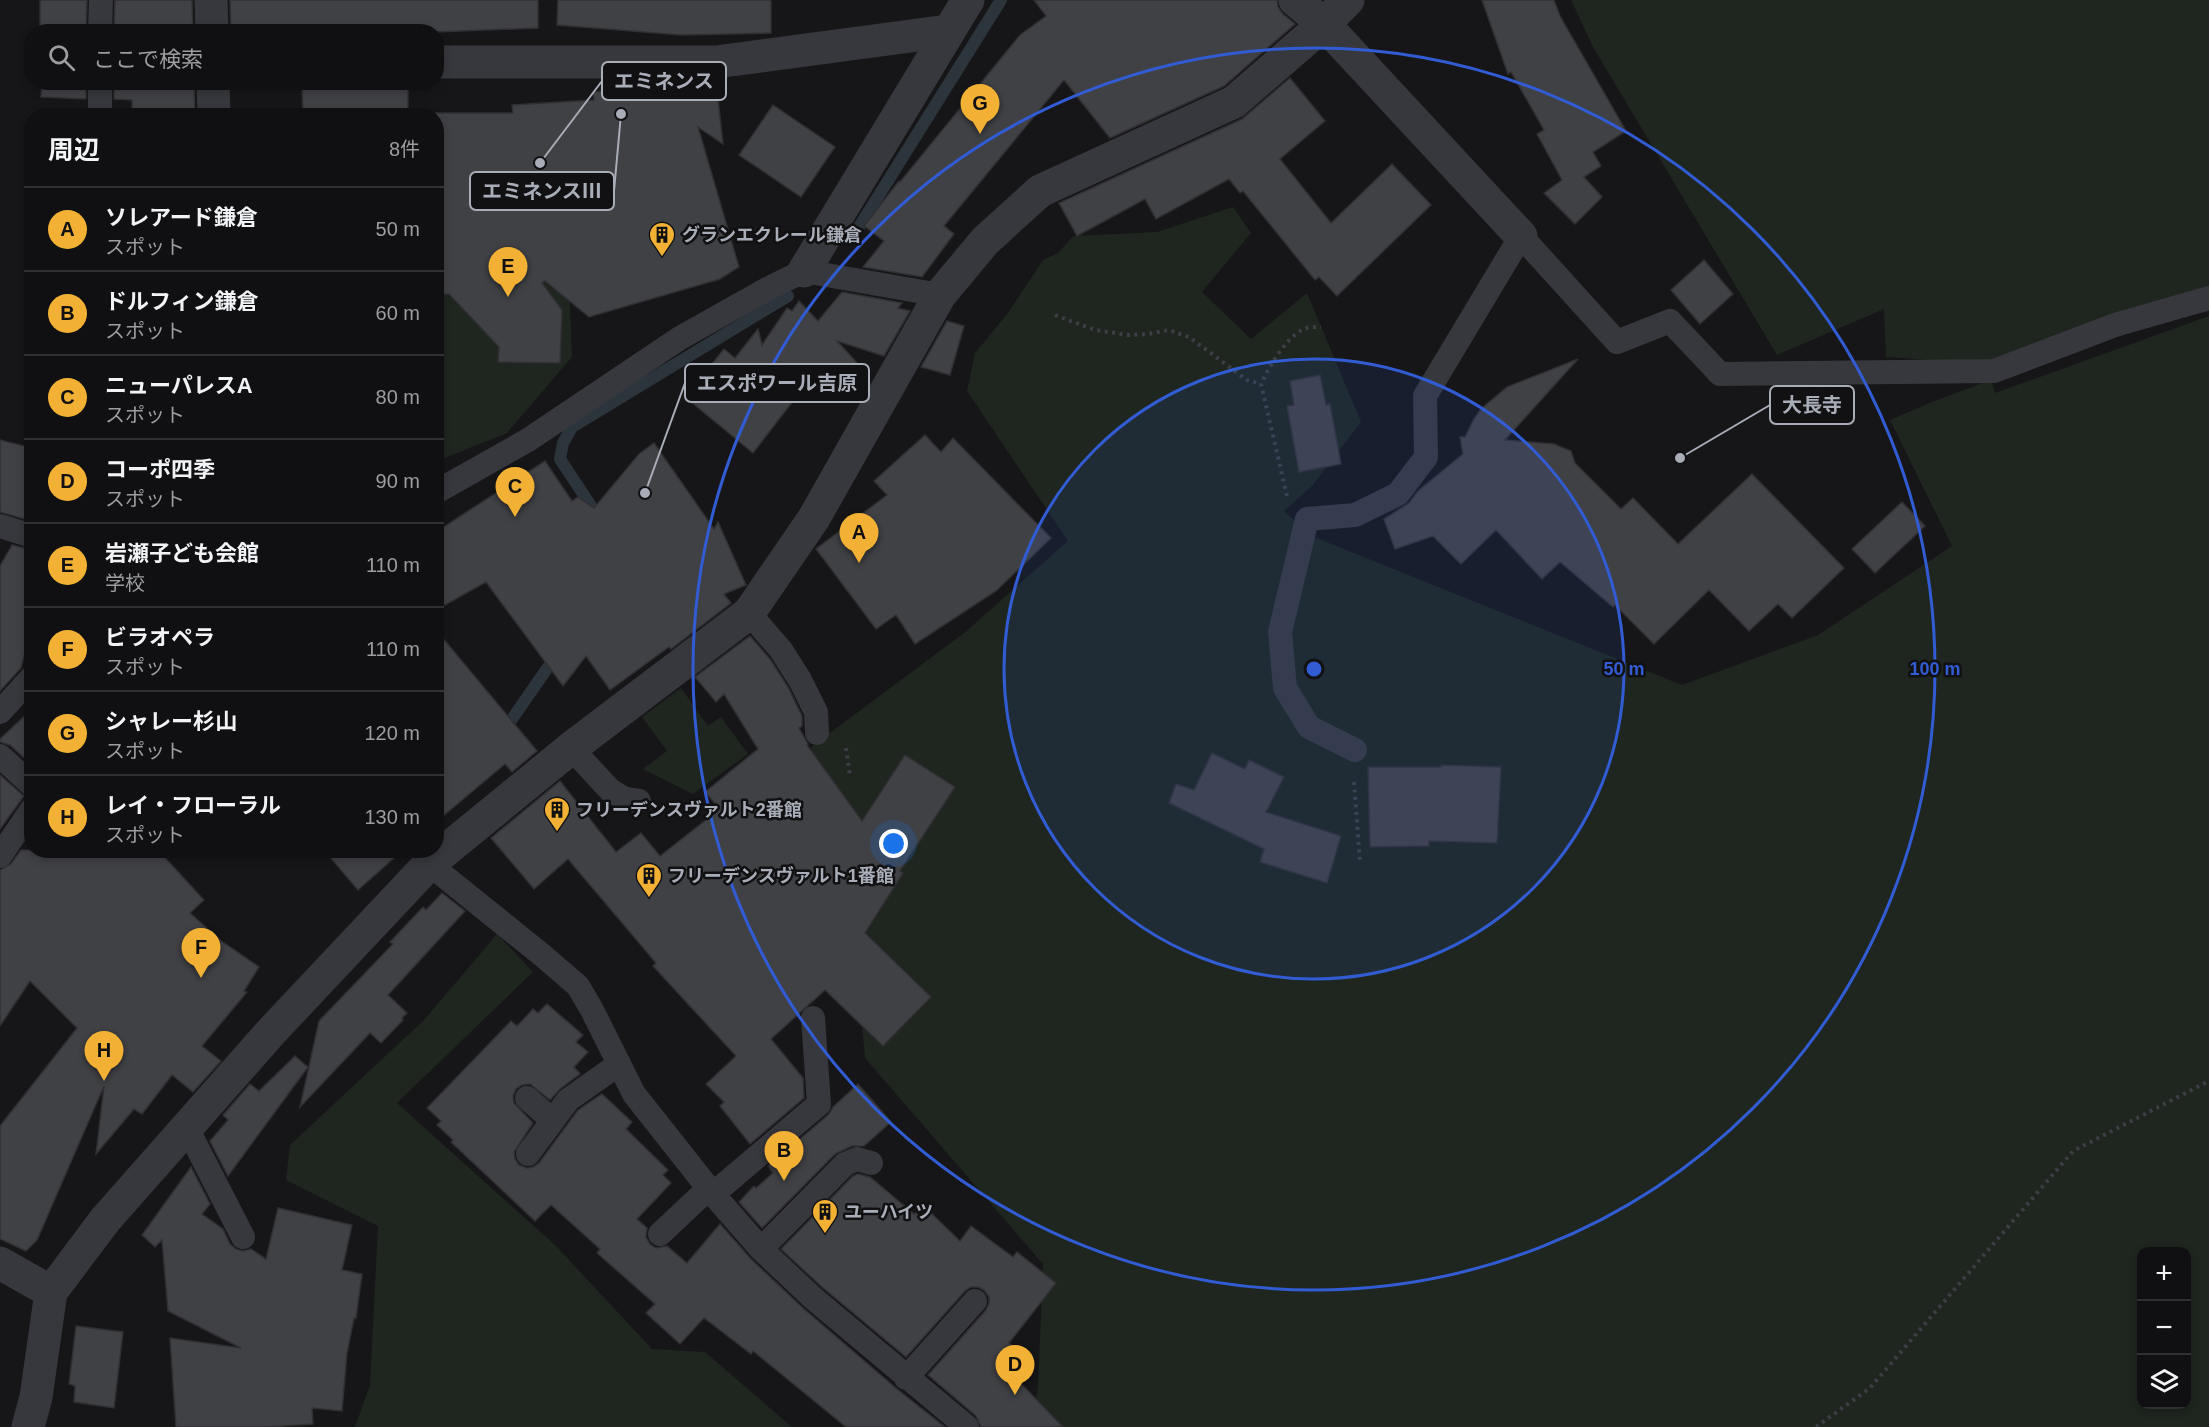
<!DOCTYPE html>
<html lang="ja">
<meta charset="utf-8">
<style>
:root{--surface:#101012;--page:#19191b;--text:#f1f3f6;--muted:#9c9d9f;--line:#303032;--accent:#f2b134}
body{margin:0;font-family:Helvetica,"Noto Sans JP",sans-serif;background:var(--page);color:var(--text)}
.controls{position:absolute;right:18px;bottom:18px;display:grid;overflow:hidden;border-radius:12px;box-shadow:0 3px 9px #0003}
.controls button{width:54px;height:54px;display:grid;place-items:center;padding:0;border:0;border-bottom:2px solid var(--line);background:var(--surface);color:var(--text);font:30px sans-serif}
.you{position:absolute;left:894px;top:844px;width:21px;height:21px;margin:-15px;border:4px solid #fff;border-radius:50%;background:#1a73e8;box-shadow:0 0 0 9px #1a73e833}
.badge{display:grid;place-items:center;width:39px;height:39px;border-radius:50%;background:var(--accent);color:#111;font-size:20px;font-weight:700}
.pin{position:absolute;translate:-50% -50px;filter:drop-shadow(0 2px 3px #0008)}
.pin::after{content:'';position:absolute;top:32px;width:21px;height:18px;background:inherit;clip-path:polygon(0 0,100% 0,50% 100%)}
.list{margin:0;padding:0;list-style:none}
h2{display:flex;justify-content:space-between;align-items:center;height:78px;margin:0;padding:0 24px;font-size:26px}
h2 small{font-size:20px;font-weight:400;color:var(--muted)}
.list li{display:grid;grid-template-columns:39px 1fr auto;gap:18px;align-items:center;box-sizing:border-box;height:84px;padding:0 24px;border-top:2px solid var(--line)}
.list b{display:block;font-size:22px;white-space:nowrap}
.list p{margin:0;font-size:20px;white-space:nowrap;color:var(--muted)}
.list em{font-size:20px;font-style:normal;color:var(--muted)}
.icon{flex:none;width:33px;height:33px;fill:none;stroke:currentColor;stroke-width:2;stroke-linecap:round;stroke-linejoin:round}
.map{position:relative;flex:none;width:2209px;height:1427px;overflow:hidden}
.search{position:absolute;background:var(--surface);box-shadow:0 3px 9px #0003;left:24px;top:24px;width:420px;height:66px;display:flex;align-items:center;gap:15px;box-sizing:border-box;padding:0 21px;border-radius:24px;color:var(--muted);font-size:22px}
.panel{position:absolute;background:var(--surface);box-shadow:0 3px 9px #0003;left:24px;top:108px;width:420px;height:750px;border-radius:24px}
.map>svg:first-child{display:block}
.green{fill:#1e261f;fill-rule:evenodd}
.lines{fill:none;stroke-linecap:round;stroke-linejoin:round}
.stream{stroke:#2c353c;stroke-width:12}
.building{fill:#404145;stroke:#303034;stroke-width:1.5}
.path{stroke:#3d3f44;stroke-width:4;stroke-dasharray:3 4.5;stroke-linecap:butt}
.service{stroke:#37383d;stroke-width:24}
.minor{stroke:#37383d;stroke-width:33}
.ring{fill:none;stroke:#325cd3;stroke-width:3}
.labels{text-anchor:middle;stroke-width:5;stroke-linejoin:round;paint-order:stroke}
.poi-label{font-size:18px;font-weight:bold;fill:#a8adb8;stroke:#111113;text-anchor:start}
.centre{fill:#325cd3;stroke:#111113;stroke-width:3}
.ring-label{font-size:18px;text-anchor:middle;font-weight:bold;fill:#325cd3;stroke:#111113;stroke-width:5;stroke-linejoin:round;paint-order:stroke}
.leader{fill:none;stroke:#a8adb8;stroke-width:2}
.callout-dot{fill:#a8adb8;stroke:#111113;stroke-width:2}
.callout{fill:#111113;stroke:#a8adb8;stroke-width:2}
.callout-label{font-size:20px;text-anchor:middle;font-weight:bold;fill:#a8adb8}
</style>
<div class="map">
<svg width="2209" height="1427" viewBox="0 0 2209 1427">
<rect width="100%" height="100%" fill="#161618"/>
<!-- green -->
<g class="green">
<polygon points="1571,0 2209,0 2209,311 1988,364 1886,357 1884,309 1777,355 1593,47"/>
<path d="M1233 207 1251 233 1202 292 1251 339 1307 293 1361 422 1312 486 1284 511 1309 535 1682 685 1818 635 1952 546 1890 420 1932 402 1991 380 1995 393 2209 316V1427H1032L1038 1387 1043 1264 865 1058 855 943 811 747 964 633 1068 541 967 391 975 353 1008 313 1043 260 1058 253 1073 236 1157 232ZM2142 1252H2186V1404H2142Z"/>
<polygon points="437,230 567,231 572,357 507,433 437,461"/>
<polygon points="681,688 708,726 721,717 748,754 693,794 643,769 667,751 642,717"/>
<polygon points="497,934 533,972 397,1103 556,1246 652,1349 705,1352 792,1427 355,1427 370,1385 378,1226 286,1180 290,1145 424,1020"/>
</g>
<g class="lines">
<!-- stream -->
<g class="stream">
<polyline points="854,235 1001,0"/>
<polyline points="599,518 560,459 563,443 572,427 788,296"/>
<polyline points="503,732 553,660 560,655"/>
</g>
</g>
<!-- building -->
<g class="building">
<polygon points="40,0 87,0 86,32 40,32"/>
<polygon points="115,0 192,0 193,32 114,32"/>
<polygon points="230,0 538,0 538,28 436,32 231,32"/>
<polygon points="558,0 771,0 771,33 681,35 557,25"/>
<polygon points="1034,0 1277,0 1278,7 1283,14 1295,24 1224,86 1110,138 1064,80 944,226 954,234 922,277 863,267 884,241 864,226 899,181 900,182 1020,35 1046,16"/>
<polygon points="1482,0 1554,0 1560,16 1626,131 1593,152 1601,166 1584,177 1602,197 1575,224 1544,193 1562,180 1537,134 1544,130 1511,72 1508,74"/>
<polygon points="1290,78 1325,121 1280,159 1331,223 1392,164 1431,205 1337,296 1319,277 1315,280 1243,191 1240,193 1229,179 1156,219 1145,199 1077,236 1059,203 1242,119"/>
<polygon points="716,81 723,144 698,127 739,267 720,279 589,317 545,281 542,283 562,310 560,363 498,362 499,347 449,294 436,294 436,113 513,113 512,105 594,100 593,92"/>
<polygon points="42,82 86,82 86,99 41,97"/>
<polygon points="114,82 194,82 195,116 141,116 141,110 132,110 132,100 114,99"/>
<polygon points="302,82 408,82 408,116 303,116"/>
<polygon points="773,105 835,147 801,197 739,155"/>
<polygon points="1704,260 1733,294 1700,324 1671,290"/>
<polygon points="842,292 902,303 898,308 910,311 884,356 837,341 869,376 849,402 826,384 822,388 810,379 753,453 685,397 724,349 735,358 758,329 762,345 787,308 792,311 799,301 818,321"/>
<polygon points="947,321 964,326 950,375 921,367"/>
<polygon points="1578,359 1505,440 1554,444 1571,451 1575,463 1621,509 1633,498 1678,544 1752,474 1844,568 1792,618 1778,604 1749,631 1709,590 1654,644 1615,605 1613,607 1560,562 1542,579 1496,530 1461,564 1433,536 1395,549 1384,519 1409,503 1418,491 1463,454 1460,437 1465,437 1474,419 1481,409 1507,387"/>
<polygon points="1320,375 1326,405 1330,404 1341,464 1299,472 1287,406 1294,405 1290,381"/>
<polygon points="925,435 941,452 953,438 1051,538 996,591 915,644 896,615 876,629 816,549 887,495 874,481"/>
<polygon points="0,440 32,448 32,521 0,512"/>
<polygon points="654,443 714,529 718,522 746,585 724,594 731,603 671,649 669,647 610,690 586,656 563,686 486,582 436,610 436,532 545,461 572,501 578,497 594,508 639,454"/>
<polygon points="1902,502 1925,526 1875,573 1852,549"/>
<polygon points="12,545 32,550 32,626 21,668 0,691 0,566"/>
<polygon points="436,630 537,751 512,772 505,764 436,822"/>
<polygon points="750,636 770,659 788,687 802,716 802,726 799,728 808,744 807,745 862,821 905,755 955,787 900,871 903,873 865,933 931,997 883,1046 825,990 771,1039 803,1078 804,1098 750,1144 720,1106 724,1102 706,1084 736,1056 653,966 656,963 568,859 534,889 491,838 560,781 616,852 641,833 660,856 720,809 705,792 758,749 724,694 716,702 695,677"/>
<polygon points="32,709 32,765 10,745 0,742 0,739"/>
<polygon points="1212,753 1245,769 1249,760 1284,777 1266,812 1341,836 1327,883 1260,862 1264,849 1169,803 1176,784 1194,790"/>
<polygon points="1441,765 1501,767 1497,843 1429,841 1429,846 1370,847 1368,767 1441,767"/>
<polygon points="0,775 24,796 0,829"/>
<polygon points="21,850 158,850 204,900 190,913 220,940 259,967 244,991 247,992 202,1046 221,1061 193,1092 172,1075 142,1114 134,1109 96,1154 104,1086 37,1240 26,1251 0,1239 0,1126 77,1028 30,981 0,1026 0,870 11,864"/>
<polygon points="324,850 403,850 358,890"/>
<polygon points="442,893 465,911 388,995 407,1013 402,1018 403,1020 381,1043 370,1033 300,1107 319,1021 393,944 390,942 423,907 426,910"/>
<polygon points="547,1004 583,1035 576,1042 588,1052 574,1067 580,1074 560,1089 550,1100 530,1084 522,1085 516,1089 513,1096 514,1103 533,1123 514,1152 515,1159 519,1165 527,1168 533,1167 539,1163 578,1110 602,1094 632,1122 626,1129 668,1170 663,1175 671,1183 637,1219 647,1228 646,1237 650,1244 656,1248 667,1246 687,1263 720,1224 751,1259 803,1308 897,1389 945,1427 846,1427 753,1351 751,1354 704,1318 680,1344 646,1313 655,1304 597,1253 600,1249 551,1205 535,1221 451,1142 453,1140 437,1125 441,1121 427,1108 511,1021 517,1026 533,1009 538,1013"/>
<polygon points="295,1056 308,1067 228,1176 210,1141 228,1120 223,1115 250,1084 259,1091"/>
<polygon points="858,1084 891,1122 864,1146 852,1146 835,1154 762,1228 739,1202 754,1186 756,1188 773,1173 768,1166 828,1115 833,1107"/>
<polygon points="191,1167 210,1204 202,1214 223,1229 230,1244 236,1249 243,1251 251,1249 266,1259 278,1208 352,1225 342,1270 362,1274 356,1318 354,1318 347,1353 342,1411 312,1408 313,1424 270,1427 176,1427 170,1338 241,1348 168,1311 162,1240 155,1247 142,1235"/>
<polygon points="858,1174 870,1177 914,1214 916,1213 922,1219 929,1211 960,1241 971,1226 1013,1257 1017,1252 1056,1283 1009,1343 1016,1349 1003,1365 1063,1427 981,1427 976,1416 928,1375 986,1310 989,1303 989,1297 984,1290 978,1287 971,1287 965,1291 906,1357 822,1287 781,1249 853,1176"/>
<polygon points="76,1326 123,1332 114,1408 74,1402 75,1386 69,1384"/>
</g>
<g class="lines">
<!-- path -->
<g class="path">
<polyline points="1055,315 1095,330 1128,335 1148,334 1169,330 1189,337 1247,380 1261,384"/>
<path d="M1287 496 1261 384C1269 367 1285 339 1302 330 1307 327 1316 327 1321 327"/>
<polyline points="846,748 850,776"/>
<polyline points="1354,782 1360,862"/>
<polyline points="1816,1427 1870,1388 2073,1151 2209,1081"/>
</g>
<!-- service -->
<g class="service">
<polyline points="100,32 101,0"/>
<polyline points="100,116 100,82"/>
<polyline points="436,492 528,440 680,338 769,288 804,271 940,295"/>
<polyline points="0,526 32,536"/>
<polyline points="749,613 781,650 800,680 816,712 817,733"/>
<polyline points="0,712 32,677"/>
<polyline points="571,748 610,790 625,799 639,801"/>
<polyline points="1355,750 1309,727 1285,688 1280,632 1307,519 1355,515 1398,494 1426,457 1425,396 1521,236 1617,342 1670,321 1720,374 1994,371 2115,325 2209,298"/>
<polyline points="0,756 32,785"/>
<polyline points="0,856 32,809"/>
<polyline points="429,864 542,955 578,986 592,1010 634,1094 713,1194 761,1249 813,1298 967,1427"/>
<polyline points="527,1098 552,1120"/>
<polyline points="186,1126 243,1237"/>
<polyline points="528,1154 568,1100 619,1064"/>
<polyline points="713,1194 819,1104 813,1018"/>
<polyline points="660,1234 709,1188"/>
<polyline points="761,1249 845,1164 857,1159 871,1163"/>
<polyline points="906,1378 975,1301"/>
</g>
<!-- minor -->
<g class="minor">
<polyline points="211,0 212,32"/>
<polyline points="1295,0 1324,24 1521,236"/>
<polyline points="436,62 716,62 948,31"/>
<polyline points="213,82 214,116"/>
<polyline points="804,271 968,0"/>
<polyline points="0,1263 51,1292"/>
<polyline points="28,1427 36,1397 51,1292 105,1220 271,1032 429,864 571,748 749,613 814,518 940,295 985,241 1040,191 1234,102 1324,24 1348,0"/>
</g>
</g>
<!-- distance rings -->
<circle cx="1314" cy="669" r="310" fill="#325cd3" fill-opacity=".12"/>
<g class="ring">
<circle cx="1314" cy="669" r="310"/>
<circle cx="1314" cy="669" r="621"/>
</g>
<!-- icons -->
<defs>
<symbol id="building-pin" viewBox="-11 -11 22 30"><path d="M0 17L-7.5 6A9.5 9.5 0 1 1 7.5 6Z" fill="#f2b134" stroke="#111113"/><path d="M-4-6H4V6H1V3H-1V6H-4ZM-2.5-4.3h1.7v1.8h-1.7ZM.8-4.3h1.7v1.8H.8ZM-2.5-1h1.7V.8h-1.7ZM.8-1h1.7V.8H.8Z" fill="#111"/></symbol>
</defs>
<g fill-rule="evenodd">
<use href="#building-pin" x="647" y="220" width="30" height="40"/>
<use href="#building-pin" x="542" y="795" width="30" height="40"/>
<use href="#building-pin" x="634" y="861" width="30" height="40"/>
<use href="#building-pin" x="810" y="1197" width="30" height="40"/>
</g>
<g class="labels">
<!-- poi labels -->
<g class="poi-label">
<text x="682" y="241">グランエクレール鎌倉</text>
<text x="576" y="816">フリーデンスヴァルト2番館</text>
<text x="668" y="882">フリーデンスヴァルト1番館</text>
<text x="844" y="1218">ユーハイツ</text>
</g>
</g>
<circle cx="1314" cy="669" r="9" class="centre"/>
<g class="ring-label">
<text x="1624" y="675">50 m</text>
<text x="1935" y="675">100 m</text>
</g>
<!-- callouts -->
<path class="leader" d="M540 163L602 81M621 114L614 191M645 493L685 383M1680 458L1770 405"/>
<g class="callout-dot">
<circle cx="540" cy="163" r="6"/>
<circle cx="621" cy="114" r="6"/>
<circle cx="645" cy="493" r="6"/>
<circle cx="1680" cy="458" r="6"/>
</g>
<g class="callout">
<rect x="602" y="62" width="124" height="38" rx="6"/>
<rect x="470" y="172" width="144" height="38" rx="6"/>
<rect x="685" y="364" width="184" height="38" rx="6"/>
<rect x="1770" y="386" width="84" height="38" rx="6"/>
</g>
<g class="callout-label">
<text x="664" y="88">エミネンス</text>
<text x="542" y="198">エミネンスⅢ</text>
<text x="777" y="390">エスポワール吉原</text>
<text x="1812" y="412">大長寺</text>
</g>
</svg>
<div class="controls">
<button>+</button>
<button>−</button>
<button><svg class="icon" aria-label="layers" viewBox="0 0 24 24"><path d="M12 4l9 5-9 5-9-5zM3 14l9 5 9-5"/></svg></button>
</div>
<div class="you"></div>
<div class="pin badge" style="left:859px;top:563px">A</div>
<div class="pin badge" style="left:784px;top:1181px">B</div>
<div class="pin badge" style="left:515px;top:517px">C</div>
<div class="pin badge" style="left:1015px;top:1395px">D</div>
<div class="pin badge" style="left:508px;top:297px">E</div>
<div class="pin badge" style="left:201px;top:978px">F</div>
<div class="pin badge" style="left:980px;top:134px">G</div>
<div class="pin badge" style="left:104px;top:1081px">H</div>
<div class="search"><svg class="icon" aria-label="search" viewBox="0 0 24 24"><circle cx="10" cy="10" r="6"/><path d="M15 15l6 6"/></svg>ここで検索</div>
<section class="panel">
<h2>周辺<small>8件</small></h2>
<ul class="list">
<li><span class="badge">A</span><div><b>ソレアード鎌倉</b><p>スポット</p></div><em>50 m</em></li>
<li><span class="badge">B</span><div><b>ドルフィン鎌倉</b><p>スポット</p></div><em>60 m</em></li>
<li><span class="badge">C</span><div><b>ニューパレスA</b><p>スポット</p></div><em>80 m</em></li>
<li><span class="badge">D</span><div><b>コーポ四季</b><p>スポット</p></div><em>90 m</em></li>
<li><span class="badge">E</span><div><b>岩瀬子ども会館</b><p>学校</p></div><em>110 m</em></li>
<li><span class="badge">F</span><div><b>ビラオペラ</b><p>スポット</p></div><em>110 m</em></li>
<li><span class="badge">G</span><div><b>シャレー杉山</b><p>スポット</p></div><em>120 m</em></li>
<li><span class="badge">H</span><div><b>レイ・フローラル</b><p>スポット</p></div><em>130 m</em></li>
</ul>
</section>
</div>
